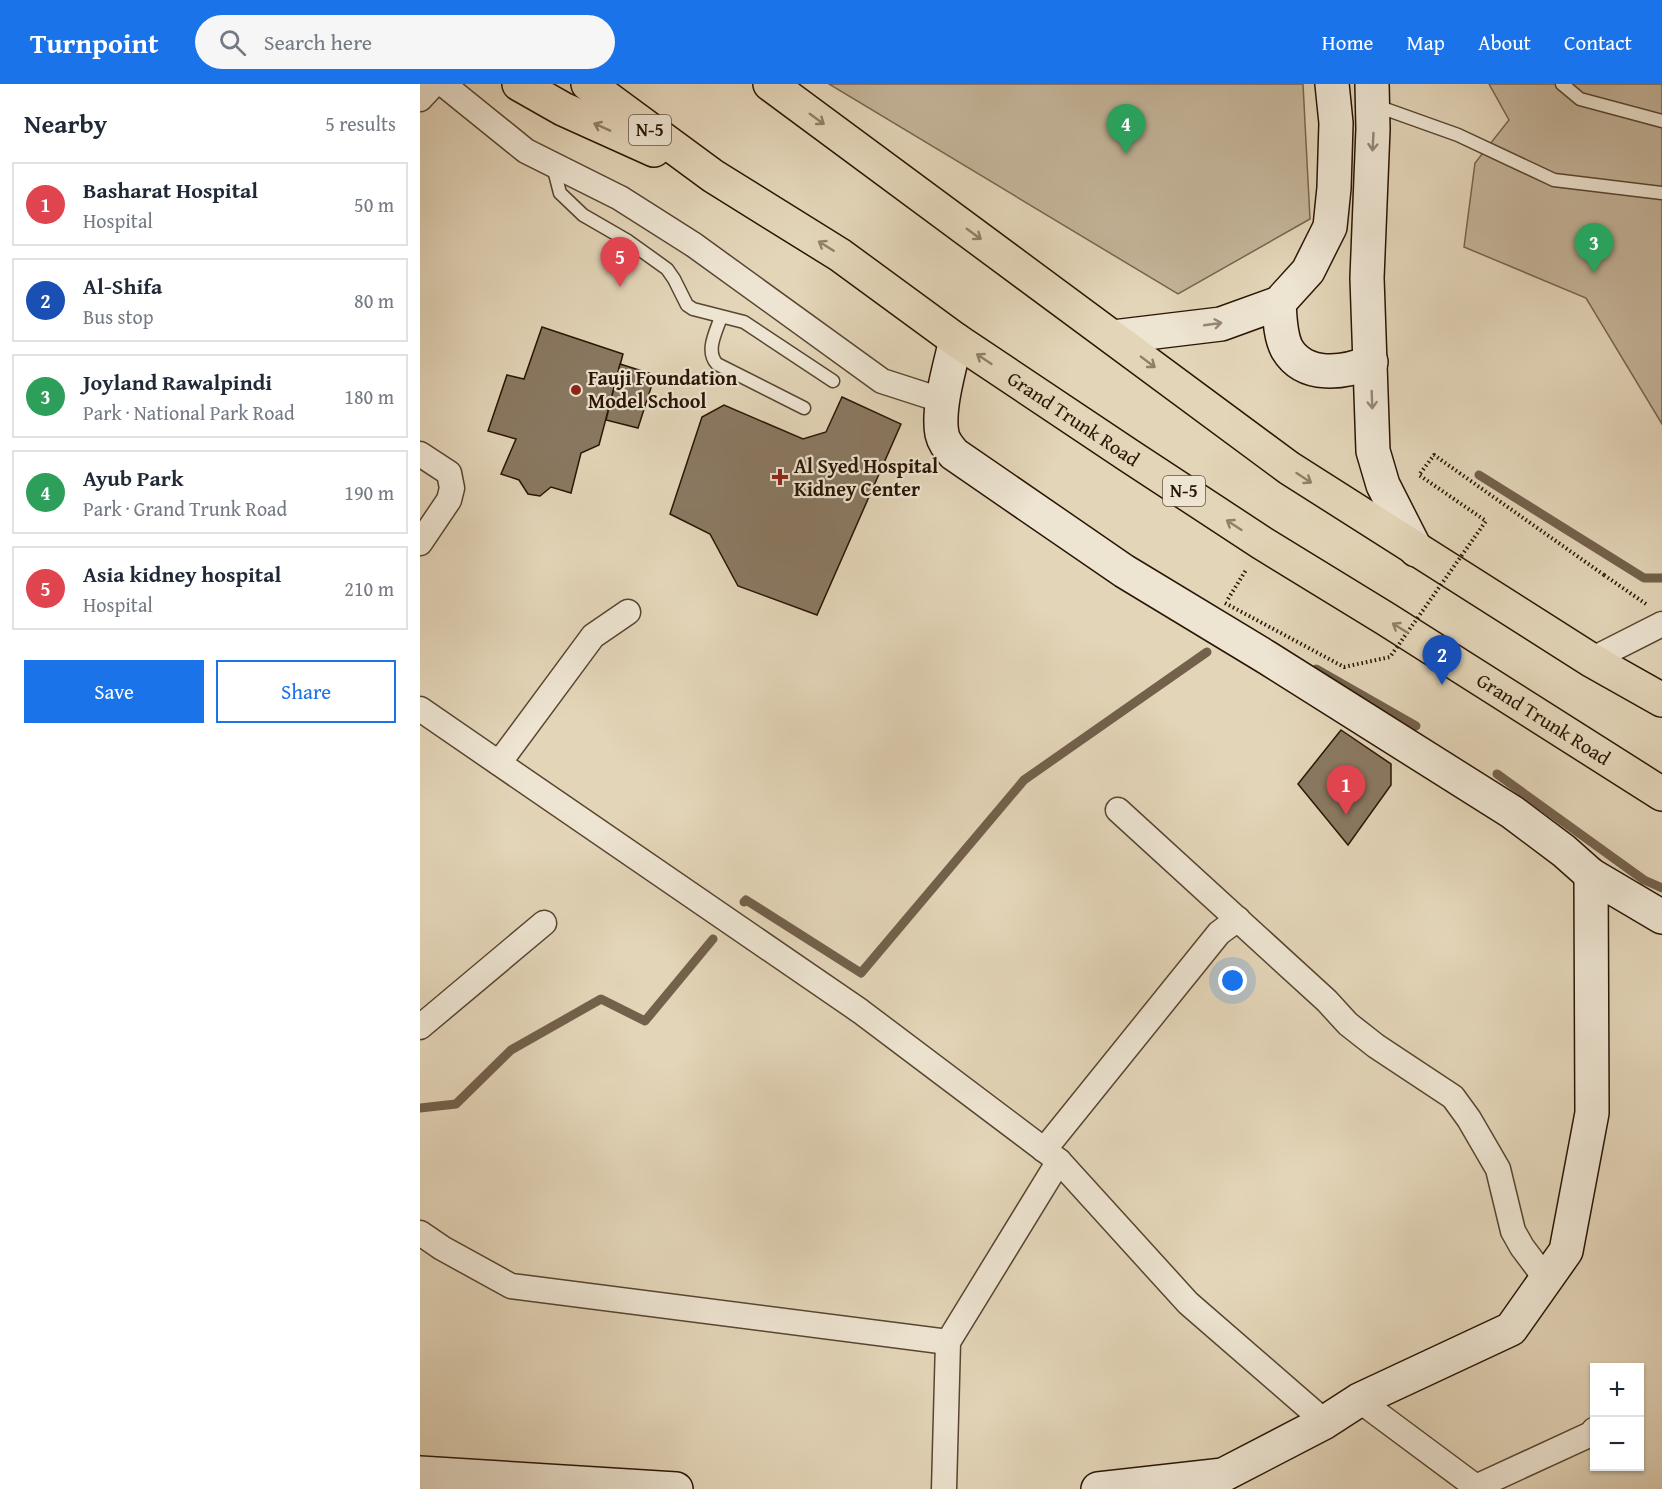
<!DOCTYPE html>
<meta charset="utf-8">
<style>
:root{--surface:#fff;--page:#f6f6f7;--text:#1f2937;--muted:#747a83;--line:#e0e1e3;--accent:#1a73e8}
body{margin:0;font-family:"Gentium Book Plus",serif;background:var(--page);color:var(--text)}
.controls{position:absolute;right:18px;bottom:18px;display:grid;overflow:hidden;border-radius:0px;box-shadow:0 2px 4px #0004}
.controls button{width:54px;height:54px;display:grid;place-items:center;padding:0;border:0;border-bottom:2px solid var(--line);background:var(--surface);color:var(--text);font:30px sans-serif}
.you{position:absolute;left:813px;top:897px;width:21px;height:21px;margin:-15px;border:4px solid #fff;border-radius:50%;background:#1a73e8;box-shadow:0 0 0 9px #1a73e833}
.badge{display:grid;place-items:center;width:39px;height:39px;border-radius:50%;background:var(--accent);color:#fff;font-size:20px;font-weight:700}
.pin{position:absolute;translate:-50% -50px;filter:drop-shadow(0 2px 3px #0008)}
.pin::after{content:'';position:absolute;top:32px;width:21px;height:18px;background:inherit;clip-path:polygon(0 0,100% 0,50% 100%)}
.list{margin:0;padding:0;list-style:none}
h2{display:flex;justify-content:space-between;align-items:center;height:78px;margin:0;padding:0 24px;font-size:26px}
h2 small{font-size:20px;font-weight:400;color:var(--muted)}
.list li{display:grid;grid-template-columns:39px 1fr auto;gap:18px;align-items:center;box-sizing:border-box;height:84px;margin:0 12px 12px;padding:0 12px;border:2px solid var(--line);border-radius:0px}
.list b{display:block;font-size:22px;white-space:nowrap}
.list p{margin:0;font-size:20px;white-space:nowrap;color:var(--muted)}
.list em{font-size:20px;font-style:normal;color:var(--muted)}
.actions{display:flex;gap:12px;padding:18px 24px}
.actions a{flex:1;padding:14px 0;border:2px solid var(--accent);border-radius:0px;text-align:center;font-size:21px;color:var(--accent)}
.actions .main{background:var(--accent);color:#fff}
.icon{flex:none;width:33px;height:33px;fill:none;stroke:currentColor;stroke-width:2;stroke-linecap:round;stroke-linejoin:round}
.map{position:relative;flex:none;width:1242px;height:1405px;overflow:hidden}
header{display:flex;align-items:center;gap:36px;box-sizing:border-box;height:84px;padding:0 30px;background:var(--accent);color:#fff}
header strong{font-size:28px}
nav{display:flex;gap:33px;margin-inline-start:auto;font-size:21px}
.search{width:420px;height:54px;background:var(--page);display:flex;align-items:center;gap:15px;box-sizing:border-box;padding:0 21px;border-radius:33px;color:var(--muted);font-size:22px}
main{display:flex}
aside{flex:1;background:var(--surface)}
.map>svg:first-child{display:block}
.green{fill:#c4b499;stroke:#77644e;stroke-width:1.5}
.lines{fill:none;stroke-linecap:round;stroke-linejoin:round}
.stream{stroke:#73614b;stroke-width:9}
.building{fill:#8a7962;stroke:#2a1504;stroke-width:1.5}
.lane-casing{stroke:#584531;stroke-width:15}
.street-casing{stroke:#584531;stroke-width:27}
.secondary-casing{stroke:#2a1504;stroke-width:36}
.highway-casing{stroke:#2a1504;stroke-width:36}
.path{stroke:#2a1504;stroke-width:4;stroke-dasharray:1.5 3;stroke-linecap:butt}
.lane{stroke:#ede4d1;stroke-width:12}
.street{stroke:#ede4d1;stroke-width:24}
.secondary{stroke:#ede4d1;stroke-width:33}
.highway{stroke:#e3d5b8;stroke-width:33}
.path-bridge{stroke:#2a1504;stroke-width:4;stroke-dasharray:1.5 3;stroke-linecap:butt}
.oneway{stroke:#907f67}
.oneway2{stroke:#958775}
.poi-dot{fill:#8f2418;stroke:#ede4d1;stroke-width:2}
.labels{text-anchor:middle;stroke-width:4.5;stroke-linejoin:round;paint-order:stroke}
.shield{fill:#ede4d1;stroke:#645342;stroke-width:1.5}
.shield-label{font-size:18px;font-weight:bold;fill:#2a1504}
.poi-label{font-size:20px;font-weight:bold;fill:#2a1504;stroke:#ede4d1;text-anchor:start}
.street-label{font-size:20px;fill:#2a1504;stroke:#ede4d1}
</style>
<header>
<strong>Turnpoint</strong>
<div class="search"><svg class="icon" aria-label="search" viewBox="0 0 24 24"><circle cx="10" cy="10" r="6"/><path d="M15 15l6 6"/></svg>Search here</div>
<nav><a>Home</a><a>Map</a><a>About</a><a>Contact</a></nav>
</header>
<main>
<aside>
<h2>Nearby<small>5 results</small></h2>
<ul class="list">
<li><span class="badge" style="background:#e0444e">1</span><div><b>Basharat Hospital</b><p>Hospital</p></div><em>50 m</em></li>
<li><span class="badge" style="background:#1a4fb4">2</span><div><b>Al-Shifa</b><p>Bus stop</p></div><em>80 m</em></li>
<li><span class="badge" style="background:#2e9e5b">3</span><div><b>Joyland Rawalpindi</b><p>Park · National Park Road</p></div><em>180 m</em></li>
<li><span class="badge" style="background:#2e9e5b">4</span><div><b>Ayub Park</b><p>Park · Grand Trunk Road</p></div><em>190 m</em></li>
<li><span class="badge" style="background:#e0444e">5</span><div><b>Asia kidney hospital</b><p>Hospital</p></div><em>210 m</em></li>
</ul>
<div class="actions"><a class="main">Save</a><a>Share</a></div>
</aside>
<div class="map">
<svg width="1242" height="1405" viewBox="0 0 1242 1405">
<rect width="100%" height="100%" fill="#e3d5b8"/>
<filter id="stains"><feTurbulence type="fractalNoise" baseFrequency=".00333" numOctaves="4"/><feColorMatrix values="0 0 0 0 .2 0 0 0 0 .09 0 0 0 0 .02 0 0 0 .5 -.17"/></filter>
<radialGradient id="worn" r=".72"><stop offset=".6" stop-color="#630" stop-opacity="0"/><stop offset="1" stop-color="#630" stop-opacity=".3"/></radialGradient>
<!-- green -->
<g class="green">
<polygon points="409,0 883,0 890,135 758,210"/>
<polygon points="1069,0 1242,0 1242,340 1166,214 1044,163 1055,79 1089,36"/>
</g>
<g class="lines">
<!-- stream -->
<g class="stream">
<polyline points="1059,391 1224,494 1242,494"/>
<polyline points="896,585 996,642"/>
<polyline points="1077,690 1224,796 1242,804"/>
<polyline points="324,818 326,816 441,889 604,696 787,568"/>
<polyline points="0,1024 36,1020 91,966 181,915 225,937 293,855"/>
</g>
</g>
<!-- building -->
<g class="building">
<polygon points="122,243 203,270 179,361 161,369 151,409 131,403 120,412 108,410 99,396 81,390 96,355 68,347 87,291 104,295"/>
<polygon points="200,280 235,291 218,344 186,336"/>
<polygon points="422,313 481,340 397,531 318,502 290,450 250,430 282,333 304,321 383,355 406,348"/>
<polygon points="921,646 971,680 971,701 928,761 878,700"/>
</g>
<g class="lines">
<defs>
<g id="lane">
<polyline points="1142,0 1160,15 1242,37"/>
<polyline points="954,21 1038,51 1134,96 1242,109"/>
<polyline points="133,82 140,109 163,131 208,157 247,185 254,195 267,221 273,225 324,238 413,297"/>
<path d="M301 233C296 248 285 267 297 280L384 324"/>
</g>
<g id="street">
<polyline points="23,0 106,67 200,114 274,161 462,297 524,317"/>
<polyline points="0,15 14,0"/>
<polyline points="0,370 29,389 32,404 29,416 0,459"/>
<polyline points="1171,576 1242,540"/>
<polyline points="0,625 440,927 639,1077 768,1219 905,1338"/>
<polyline points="79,679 173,552 208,528"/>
<polyline points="698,726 907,917 928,940 956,962 1033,1013 1049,1035 1078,1085 1093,1147 1102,1163 1126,1195"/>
<polyline points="0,943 124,839"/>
<polyline points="624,1066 799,849 818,835"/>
<polyline points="0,1149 22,1164 91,1202 528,1258"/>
<polyline points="939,1316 1056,1403 1055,1405"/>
<polyline points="1056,1403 1171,1350 1174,1346"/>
<polyline points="524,1405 528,1258 639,1077"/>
</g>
<g id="secondary">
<polyline points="952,0 953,45 947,194 953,367 963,401 996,466"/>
<path d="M859 219C860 234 860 252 867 265 885 295 924 289 951 278"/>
<polyline points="693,253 801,240 859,219 888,187 910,143 914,104 916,39 912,0"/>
<path d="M536 256C530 282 517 325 522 350 524 359 529 364 534 370L704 487 846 573 1092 728 1144 767 1171 791"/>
<polyline points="0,1389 256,1405"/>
<polyline points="678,1405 803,1391 905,1338 939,1316 1091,1245 1146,1167 1172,1029 1171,791 1242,833"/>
</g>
<g id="highway">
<polyline points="99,0 143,25 234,66"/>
<path id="s1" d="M168 0 293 92 420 171 536 256 708 371 842 459 966 535 1242 710"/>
<polyline points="350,0 869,384 1171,576 1242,616"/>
</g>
</defs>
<!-- lane casing -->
<use href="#lane" class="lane-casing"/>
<!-- street casing -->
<use href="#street" class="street-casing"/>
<!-- secondary casing -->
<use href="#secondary" class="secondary-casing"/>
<!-- highway casing -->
<use href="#highway" class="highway-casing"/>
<!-- path -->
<g class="path">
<polyline points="1184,491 1226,520"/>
<polyline points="808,515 826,486"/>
</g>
<!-- lane -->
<use href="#lane" class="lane"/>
<!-- street -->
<use href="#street" class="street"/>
<!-- secondary -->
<use href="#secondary" class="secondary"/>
<!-- highway -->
<use href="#highway" class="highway"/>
<!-- path-bridge -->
<polyline class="path-bridge" points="805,519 924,583 970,573 1066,437 999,391 1014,371 1184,491"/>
</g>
<!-- one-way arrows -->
<defs><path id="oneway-shaft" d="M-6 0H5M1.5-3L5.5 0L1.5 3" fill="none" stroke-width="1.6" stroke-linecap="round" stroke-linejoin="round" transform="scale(1.5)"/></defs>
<g class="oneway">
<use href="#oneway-shaft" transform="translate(397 35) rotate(36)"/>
<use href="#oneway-shaft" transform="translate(182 43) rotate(-156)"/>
<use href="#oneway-shaft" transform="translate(554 150) rotate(36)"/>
<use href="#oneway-shaft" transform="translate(406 162) rotate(-148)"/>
<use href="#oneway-shaft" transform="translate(564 275) rotate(-146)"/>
<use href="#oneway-shaft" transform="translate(728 278) rotate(37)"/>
<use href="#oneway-shaft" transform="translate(884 394) rotate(33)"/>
<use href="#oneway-shaft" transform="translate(814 441) rotate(-147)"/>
<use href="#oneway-shaft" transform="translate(980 544) rotate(-148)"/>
</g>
<g class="oneway2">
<use href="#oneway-shaft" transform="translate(953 58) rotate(93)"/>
<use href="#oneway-shaft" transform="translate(793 240) rotate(-8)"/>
<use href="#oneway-shaft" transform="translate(952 316) rotate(88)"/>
</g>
<!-- markers -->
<g class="poi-dot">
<circle cx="156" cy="306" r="6"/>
<path d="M357 384h6v6h6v6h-6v6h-6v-6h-6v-6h6z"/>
</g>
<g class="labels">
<!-- shield labels -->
<g class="shield">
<rect x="209" y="31" width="42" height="30" rx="4.5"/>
<rect x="743" y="392" width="42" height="30" rx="4.5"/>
</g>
<g class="shield-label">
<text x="230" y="52">N-5</text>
<text x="764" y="413">N-5</text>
</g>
<!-- poi labels -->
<g class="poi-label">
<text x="168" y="301">Fauji Foundation<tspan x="168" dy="23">Model School</tspan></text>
<text x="374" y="389">Al Syed Hospital<tspan x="374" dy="23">Kidney Center</tspan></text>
</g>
<!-- street labels -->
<g class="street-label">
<text dy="7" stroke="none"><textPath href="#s1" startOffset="590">Grand Trunk Road</textPath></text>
<text dy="7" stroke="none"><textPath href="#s1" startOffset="1148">Grand Trunk Road</textPath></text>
</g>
</g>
<rect width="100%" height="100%" filter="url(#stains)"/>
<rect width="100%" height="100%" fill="url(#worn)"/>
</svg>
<div class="controls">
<button>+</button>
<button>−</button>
</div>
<div class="you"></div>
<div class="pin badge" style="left:926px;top:731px;background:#e0444e">1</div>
<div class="pin badge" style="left:1022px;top:601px;background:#1a4fb4">2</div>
<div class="pin badge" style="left:1174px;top:189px;background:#2e9e5b">3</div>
<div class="pin badge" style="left:706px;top:70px;background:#2e9e5b">4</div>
<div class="pin badge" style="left:200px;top:203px;background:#e0444e">5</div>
</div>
</main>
